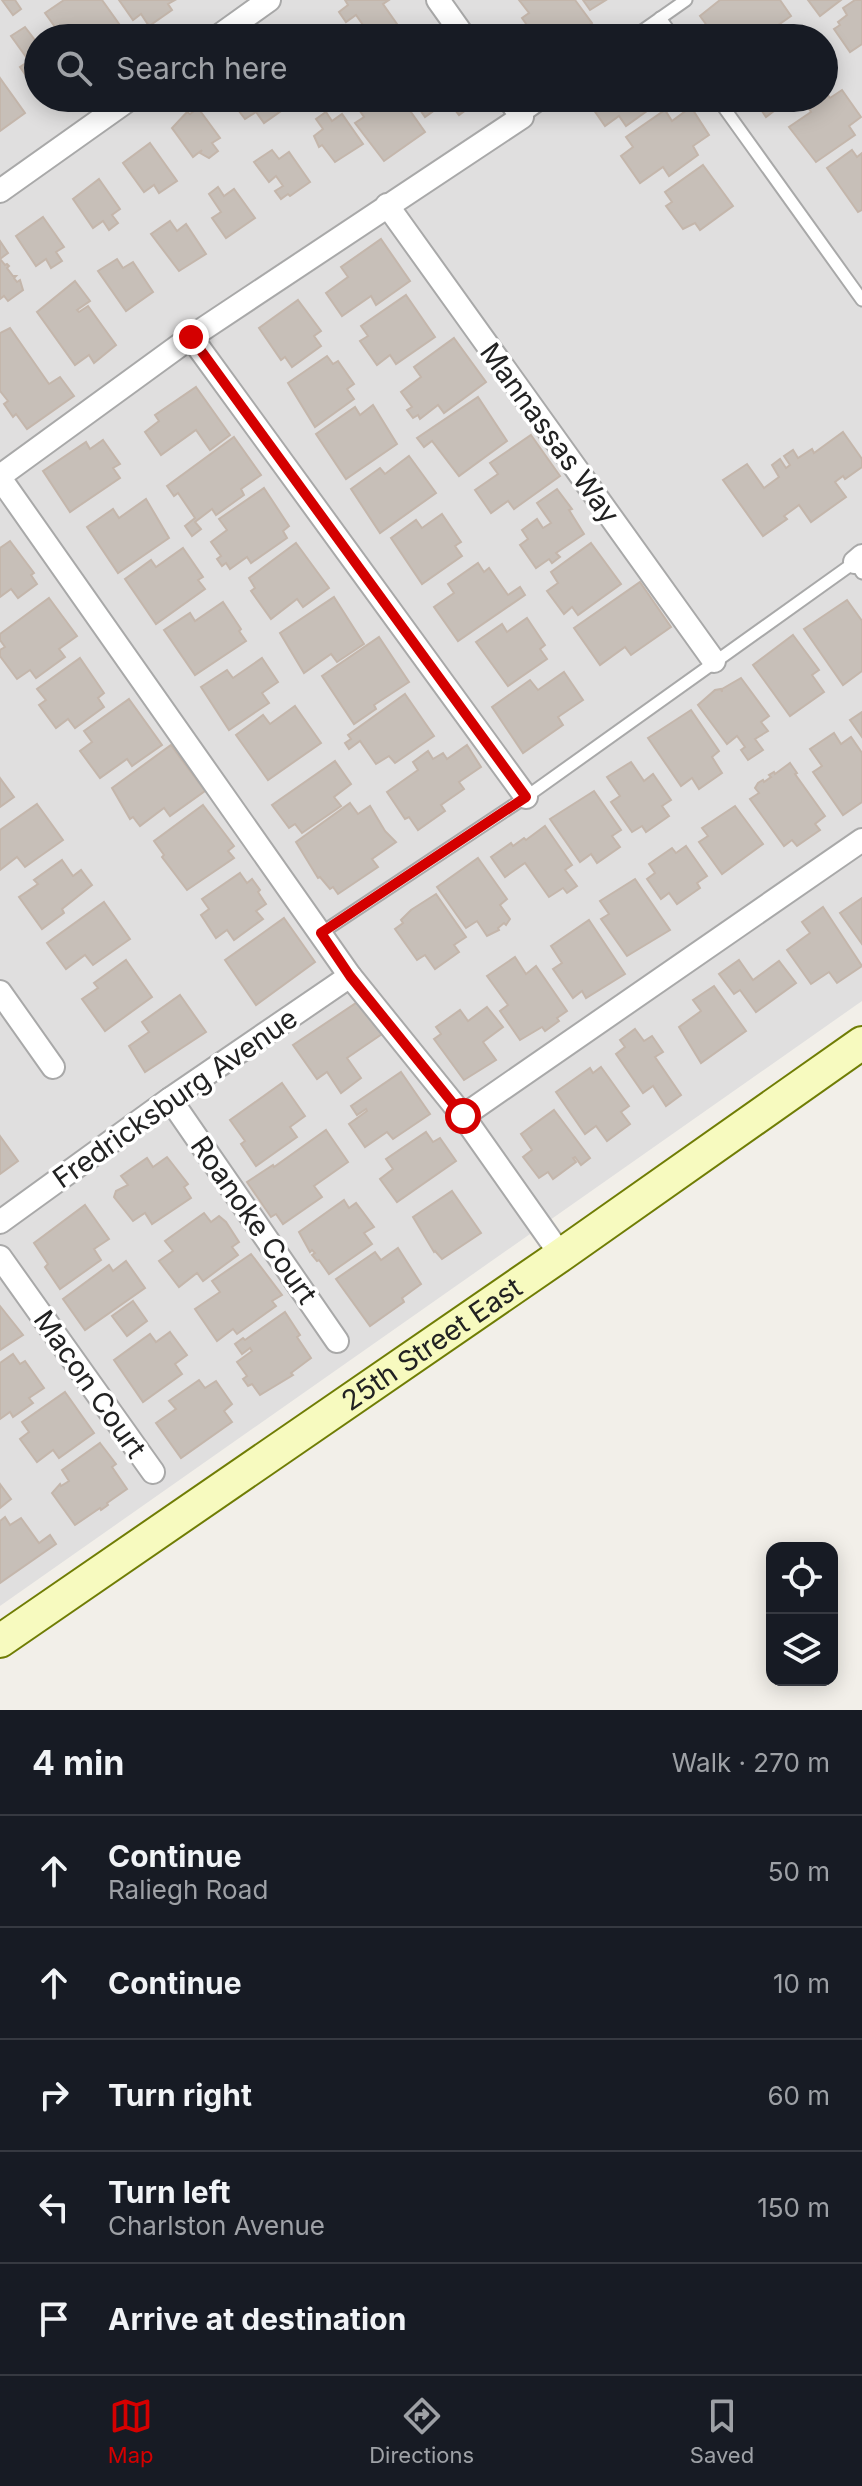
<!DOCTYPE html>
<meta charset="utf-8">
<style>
:root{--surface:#171b24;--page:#20242c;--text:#f1f3f6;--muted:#9ea1a6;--line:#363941;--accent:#d40000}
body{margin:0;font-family:Inter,sans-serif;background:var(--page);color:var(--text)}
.controls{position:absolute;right:24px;bottom:24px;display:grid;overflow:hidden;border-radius:16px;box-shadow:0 4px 20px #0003}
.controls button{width:72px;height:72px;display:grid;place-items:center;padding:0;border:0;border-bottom:2px solid var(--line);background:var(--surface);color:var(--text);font:40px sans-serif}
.stop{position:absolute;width:24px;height:24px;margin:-18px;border:6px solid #d40000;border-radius:50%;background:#fff}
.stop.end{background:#d40000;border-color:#fff;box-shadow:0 2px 8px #0008}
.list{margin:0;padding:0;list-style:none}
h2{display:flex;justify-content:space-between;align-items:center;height:104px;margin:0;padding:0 32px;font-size:34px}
h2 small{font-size:26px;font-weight:400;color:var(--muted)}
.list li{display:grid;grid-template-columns:52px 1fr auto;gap:24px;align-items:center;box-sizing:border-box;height:112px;padding:0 32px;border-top:2px solid var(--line)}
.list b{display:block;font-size:30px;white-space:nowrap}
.list p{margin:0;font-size:26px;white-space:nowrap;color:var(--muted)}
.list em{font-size:26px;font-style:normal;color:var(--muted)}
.icon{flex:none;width:44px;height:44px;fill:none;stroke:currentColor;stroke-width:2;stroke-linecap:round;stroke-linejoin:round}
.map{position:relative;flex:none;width:862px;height:1710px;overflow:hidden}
.search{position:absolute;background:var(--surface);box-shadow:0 4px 20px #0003;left:24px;right:24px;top:24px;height:88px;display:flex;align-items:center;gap:20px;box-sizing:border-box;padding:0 28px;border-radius:44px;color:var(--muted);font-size:30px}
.sheet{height:664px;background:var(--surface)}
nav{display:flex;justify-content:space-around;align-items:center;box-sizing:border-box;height:112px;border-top:2px solid var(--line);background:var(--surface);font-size:22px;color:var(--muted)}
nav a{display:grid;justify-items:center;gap:4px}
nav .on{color:var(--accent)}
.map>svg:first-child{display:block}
.residential{fill:#e0dfdf;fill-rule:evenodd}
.building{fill:#c7bfb8;stroke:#c4b6ab;stroke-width:2}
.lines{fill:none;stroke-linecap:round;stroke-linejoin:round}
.lane-casing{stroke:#a9a9a9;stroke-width:15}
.street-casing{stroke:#a9a9a9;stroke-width:26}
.secondary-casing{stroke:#707d05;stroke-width:36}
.lane{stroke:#fff;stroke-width:11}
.street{stroke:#fff;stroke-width:22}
.secondary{stroke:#f7fabf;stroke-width:32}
.route{stroke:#d40000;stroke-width:10}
.labels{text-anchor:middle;stroke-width:7;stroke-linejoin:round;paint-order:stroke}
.street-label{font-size:28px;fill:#222;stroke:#fff}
</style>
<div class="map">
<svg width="862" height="1710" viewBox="0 0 862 1710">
<rect width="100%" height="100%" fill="#f2efe9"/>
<!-- residential -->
<path class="residential" d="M0 0H862V1001L0 1606ZM38 38H824V98H38Z"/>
<!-- building -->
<g class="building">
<polygon points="2,0 15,0 21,9 13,15"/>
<polygon points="64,0 102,0 127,35 123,38 63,38 45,13"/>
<polygon points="119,0 175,0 168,4 172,10 149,26 141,14 133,20"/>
<polygon points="345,0 389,0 383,4 397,24 377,38 372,38 356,15 346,22 339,12 348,5"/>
<polygon points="519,0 575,0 592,23 572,38 536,38 522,18 529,13"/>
<polygon points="583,0 606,0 590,10"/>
<polygon points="720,0 780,0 791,16 760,38 716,38 700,16"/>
<polygon points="808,0 841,0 820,16"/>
<polygon points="855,0 862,0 862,44 850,52 834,29 840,25 838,22 847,15 843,8"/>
<polygon points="25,27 38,44 38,93 20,67 29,61 11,36"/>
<polygon points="0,78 25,113 0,131"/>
<polygon points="842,90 861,117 849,126 855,135 816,162 789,127 811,112 806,104 815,98 824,98 825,91 830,98"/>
<polygon points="229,98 287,98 291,104 264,123 256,112 245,119"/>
<polygon points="351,98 401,98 425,132 384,161 355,123 364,117"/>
<polygon points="412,98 443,98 446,102 425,117"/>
<polygon points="446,98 482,98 459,115"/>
<polygon points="596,98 665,98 626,126 619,116 605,126 589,103"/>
<polygon points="753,98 791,98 766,117"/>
<polygon points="691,107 709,135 693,146 698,155 669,176 663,167 640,183 621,156 633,147 626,137 665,110 672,121"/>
<polygon points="198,108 220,138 212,143 218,151 209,158 200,153 202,150 193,157 172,128 187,112 190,114"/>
<polygon points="326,112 332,121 342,114 363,144 335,162 322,145 319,147 314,136 323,129 316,119"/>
<polygon points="150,143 177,181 159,193 154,185 144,192 123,163"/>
<polygon points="272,150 279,159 289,152 310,182 290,196 288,194 281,199 275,191 283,186 276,176 269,182 254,162"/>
<polygon points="852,150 857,157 862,153 862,210 858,212 827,168"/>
<polygon points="703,165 733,206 700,230 695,223 683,229 666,206 672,202 665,192"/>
<polygon points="99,179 120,209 112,215 118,223 109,230 103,221 93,228 73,199"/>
<polygon points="218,187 224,196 234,189 255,218 226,238 212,218 221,212 209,194"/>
<polygon points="43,217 64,247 56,252 62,261 51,268 46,259 36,266 16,236"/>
<polygon points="170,221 177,231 186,224 206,254 179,271 151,234"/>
<polygon points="381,239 410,281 376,305 371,296 342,316 326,293 348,277 341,267"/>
<polygon points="0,241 8,253 0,259 5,265 7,264 9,266 7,268 13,276 16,276 14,278 17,282 20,280 23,290 8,301 4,296 0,299"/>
<polygon points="117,259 123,268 133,262 153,292 126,311 98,271"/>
<polygon points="75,281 90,301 77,310 79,312 88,306 116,345 94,363 89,355 75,365 37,312"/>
<polygon points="406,295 435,337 396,364 390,355 377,365 360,341 368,336 361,326"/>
<polygon points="298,300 321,331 314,336 321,346 292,367 285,357 281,360 259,328"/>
<polygon points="10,328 49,384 60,377 74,396 27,429 16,414 13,417 4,404 8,401 0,391 0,333"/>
<polygon points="454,338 486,382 444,413 438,405 420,419 418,415 413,418 407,410 412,407 401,392 421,377 414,367"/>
<polygon points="327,356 333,364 338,361 354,384 347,389 354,399 315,427 288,383"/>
<polygon points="196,387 230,435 210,450 196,430 161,455 145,432 159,421 155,415"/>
<polygon points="478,397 507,441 459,476 432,441 424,447 417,438"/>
<polygon points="373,405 397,444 346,479 316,434 355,407 360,415"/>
<polygon points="843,432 862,459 862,467 845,479 843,476 835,482 846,497 811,522 799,505 784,516 787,519 763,536 723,480 747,464 764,488 779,477 772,465 780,459 786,468 790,465 784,456 793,450 798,458 812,449 814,453"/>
<polygon points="531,435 560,476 514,509 508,501 491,513 475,490 498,474 490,463"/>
<polygon points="234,437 261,475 241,489 244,495 216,515 212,509 195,522 201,529 192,536 185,526 195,518 178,493 174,496 167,486"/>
<polygon points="103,440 120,464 113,468 120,478 70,512 43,471 86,442 90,449"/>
<polygon points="409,456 436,493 380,533 351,489 380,468 385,474"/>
<polygon points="264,488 289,526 283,531 287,538 251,563 247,557 230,569 226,563 222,566 217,559 221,556 211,542 227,530 219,519"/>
<polygon points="557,489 572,509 569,510 584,534 556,553 560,557 552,563 549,559 536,568 520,545 528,539 522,530 537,519 543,528 551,523 537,503"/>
<polygon points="146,499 169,538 118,573 87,527 113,509 119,518"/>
<polygon points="442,514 461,542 455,546 462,556 422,584 391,538 416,520 422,528"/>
<polygon points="10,541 34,573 31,575 37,584 18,598 11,589 0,597 0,548"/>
<polygon points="296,543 329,588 303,607 297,599 271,619 251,591 255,588 249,578"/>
<polygon points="591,543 621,584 578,615 572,607 564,614 547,591 558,583 551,572"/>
<polygon points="183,548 203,577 198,580 205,589 156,624 125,579 151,560 156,567"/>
<polygon points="478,563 484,572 489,568 508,595 520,587 525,595 458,641 434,607 454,593 448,584"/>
<polygon points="640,582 671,627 631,655 625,647 600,665 574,628"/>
<polygon points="334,597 364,644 337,662 331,654 304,673 280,633"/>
<polygon points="49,598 77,636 59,649 65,657 36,678 30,670 17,679 0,656 0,650 5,647 0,640 0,634"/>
<polygon points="847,600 862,621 862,671 843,685 804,629"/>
<polygon points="223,602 241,629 239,631 246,641 195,675 164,630 190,613 195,621"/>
<polygon points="527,618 545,645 540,649 547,659 508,686 476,642 502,624 507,632"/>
<polygon points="793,635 819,670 812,675 824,692 790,716 753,665"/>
<polygon points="379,637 409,682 374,705 376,709 354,724 322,676"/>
<polygon points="80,658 104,693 98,698 104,707 75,728 68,719 56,728 39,705 46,700 37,689"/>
<polygon points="262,658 278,682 262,693 269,703 229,730 201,687 227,670 233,678"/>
<polygon points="564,672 583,700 558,717 563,725 523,753 492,707 530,680 538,690"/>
<polygon points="741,678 769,716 761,722 768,731 755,739 763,750 748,760 741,750 745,747 737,736 727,744 698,705 715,690 721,689 722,692 722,689"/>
<polygon points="405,694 434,736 395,763 389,756 376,764 360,741 349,749 345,743 351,739 348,735"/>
<polygon points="129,699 162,745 132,766 127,759 100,778 80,751 92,742 84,731"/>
<polygon points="295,706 321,743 268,780 236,735 263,715 270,724"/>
<polygon points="691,710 719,751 712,757 722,773 699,789 692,778 681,786 648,738"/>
<polygon points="862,712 862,737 850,720"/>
<polygon points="834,733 841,744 851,737 862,753 862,802 843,815 813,772 822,766 810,749"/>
<polygon points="171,745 205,791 170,816 164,808 140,826 133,817 130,819 112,788"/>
<polygon points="467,745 481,767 459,782 464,789 441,805 445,811 418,830 409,817 405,819 387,792 418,770 413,762 428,751 433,759 443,753 447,759"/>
<polygon points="335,761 351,784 334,797 341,806 302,833 295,824 289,828 272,805"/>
<polygon points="631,762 644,781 653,774 671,800 662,806 669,816 646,832 642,826 632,832 611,802 620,796 607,777"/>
<polygon points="790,763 797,773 795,774 825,816 815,824 820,830 797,846 792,840 784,846 750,799 759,793 755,788 758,783 763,780 764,782 771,777 769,775 774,772 775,774"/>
<polygon points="0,778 14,797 0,807"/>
<polygon points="594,791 621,830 612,836 620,847 597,863 591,854 580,862 550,819"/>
<polygon points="350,803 358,814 370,806 385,831 396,842 372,859 378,867 338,894 333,887 330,889 320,877 318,878 296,842"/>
<polygon points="37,804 63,840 25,867 17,857 0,870 0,830"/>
<polygon points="203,805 234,846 228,851 234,858 187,890 162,857 164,855 154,841"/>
<polygon points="735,806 763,844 722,874 699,842 708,836 702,828"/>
<polygon points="545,826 572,865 565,870 577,886 567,893 563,888 549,897 525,863 505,877 491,857 511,843 513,846 524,838 526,840"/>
<polygon points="686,846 707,876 697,883 700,888 677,904 669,893 661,899 647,879 655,873 649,864 672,848 676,853"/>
<polygon points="478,858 507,899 500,905 510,919 506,925 504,923 498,928 499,930 487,936 477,921 466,928 437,887"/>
<polygon points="62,860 73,876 81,870 92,885 62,909 64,913 42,929 19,897 38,884 34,880"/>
<polygon points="240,873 247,883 252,879 260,890 258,892 266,904 256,911 263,919 234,940 227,930 216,938 201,915 209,909 202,899"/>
<polygon points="635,879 670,930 627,956 601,919 609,914 600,901"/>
<polygon points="436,894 466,937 454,945 459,952 435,969 425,955 417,960 395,929 403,923 401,920 411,910"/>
<polygon points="862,898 862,944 840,913"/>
<polygon points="104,902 130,939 93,965 85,955 66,969 47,943"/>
<polygon points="823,907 862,966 837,983 829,972 811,984 787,950 810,933 802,922"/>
<polygon points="284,918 315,962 256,1005 225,960"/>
<polygon points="589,920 625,974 586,998 582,991 573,998 553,969 562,963 551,946"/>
<polygon points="515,957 526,974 536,966 567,1011 557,1018 559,1021 545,1031 542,1027 520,1040 500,1011 508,1005 487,976"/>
<polygon points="126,960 152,997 105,1031 82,999 98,988 94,983"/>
<polygon points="739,960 753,980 779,961 796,983 756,1012 740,990 734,994 719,974"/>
<polygon points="714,986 746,1031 701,1063 679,1027 701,1011 693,1000"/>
<polygon points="180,995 206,1032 145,1072 129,1046 149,1032 142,1022"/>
<polygon points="359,1001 382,1034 347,1058 361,1078 341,1093 327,1072 317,1079 293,1045"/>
<polygon points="487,1007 503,1027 483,1042 496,1060 464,1080 434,1039 441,1034 436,1027 460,1010 468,1021"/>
<polygon points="635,1029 644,1041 652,1036 663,1052 655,1057 681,1095 666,1106 653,1086 643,1093 616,1054 625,1047 620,1040"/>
<polygon points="601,1067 629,1106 621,1112 630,1124 607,1141 596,1126 585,1134 556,1092 590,1068 593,1073"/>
<polygon points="401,1072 430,1114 393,1139 387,1132 365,1147 349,1124 367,1111 366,1109 357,1115 351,1106"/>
<polygon points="282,1083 305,1116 290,1127 297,1137 256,1166 241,1144 245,1141 230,1120"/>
<polygon points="554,1110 590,1158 581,1165 575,1157 573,1158 576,1162 553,1179 548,1172 539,1178 523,1157 532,1150 521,1134"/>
<polygon points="326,1130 348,1162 314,1186 322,1197 283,1224 276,1214 271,1217 247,1182 273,1165 274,1167"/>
<polygon points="426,1132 433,1142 440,1138 456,1161 397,1202 380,1179 393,1169 386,1159"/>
<polygon points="0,1136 18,1161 0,1174"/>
<polygon points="167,1157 188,1184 184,1187 191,1198 152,1224 145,1213 133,1221 114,1197 116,1191 128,1185 121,1176 147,1158 153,1167"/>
<polygon points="452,1191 481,1233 442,1259 435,1251 434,1252 413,1217"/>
<polygon points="344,1200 349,1208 356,1203 374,1227 364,1233 372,1244 329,1274 319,1260 317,1261 312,1255 315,1253 312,1250 310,1252 299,1232"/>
<polygon points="85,1205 109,1239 94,1249 101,1260 60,1289 45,1267 48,1264 34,1243"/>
<polygon points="204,1213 211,1222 219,1216 226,1222 239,1242 232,1247 238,1255 203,1281 197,1273 179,1287 159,1261 173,1251 165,1241"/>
<polygon points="398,1248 421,1284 402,1298 404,1302 370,1326 336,1279 375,1252 381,1260"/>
<polygon points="251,1254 282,1295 272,1301 276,1306 237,1334 233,1329 217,1341 195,1309 220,1292 212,1281"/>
<polygon points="126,1261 145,1288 85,1330 63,1299 109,1265 113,1271"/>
<polygon points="133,1301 147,1321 127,1336 112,1316"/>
<polygon points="0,1306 23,1335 0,1350"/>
<polygon points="285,1312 300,1335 297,1337 311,1358 291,1373 293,1375 260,1395 252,1384 248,1386 243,1379 247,1376 237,1362 252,1351 250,1348 242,1354 235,1344 243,1338 245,1340"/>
<polygon points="170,1332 187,1355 175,1364 182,1374 143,1402 114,1360 150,1334 156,1342"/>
<polygon points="13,1354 20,1364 25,1361 44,1388 29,1398 33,1403 13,1417 10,1412 0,1419 0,1363"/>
<polygon points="199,1380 205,1388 216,1381 232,1404 224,1411 232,1422 181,1458 156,1423 176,1409 169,1401"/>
<polygon points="65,1392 94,1433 59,1458 53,1450 37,1462 20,1439 29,1432 22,1422"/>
<polygon points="100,1443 116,1464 112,1467 127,1489 107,1503 108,1505 101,1510 100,1508 75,1525 52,1493 60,1484 61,1486 69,1481 62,1470"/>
<polygon points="0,1484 11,1499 0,1508"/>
<polygon points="5,1517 10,1525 21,1518 39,1543 50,1535 56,1544 0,1583 0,1521"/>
</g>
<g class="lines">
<defs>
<g id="lane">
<polyline points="660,18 674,38"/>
<polyline points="632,38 686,0"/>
<polyline points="717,98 862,300"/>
<polyline points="522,117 549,98"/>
<polyline points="321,933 526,797 855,562 862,573"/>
</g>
<g id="street">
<polyline points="438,0 465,38"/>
<polyline points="216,38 269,0"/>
<polyline points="0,191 131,98"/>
<polyline points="387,205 714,661"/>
<polyline points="191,337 526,797"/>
<polyline points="0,476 191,337 522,117 508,98"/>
<polyline points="0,478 350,976 463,1116 561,1255"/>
<polyline points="855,562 862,556"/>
<polyline points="0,992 53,1067"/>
<polyline points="170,1099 337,1341"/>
<polyline points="463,1116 862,840"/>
<polyline points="0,1222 170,1099 350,976"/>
<polyline points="0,1257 153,1472"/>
</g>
<g id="secondary">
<path id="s1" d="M0 1641 561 1255 862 1043"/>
</g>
</defs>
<!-- lane casing -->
<use href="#lane" class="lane-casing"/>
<!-- street casing -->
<use href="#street" class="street-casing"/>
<!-- secondary casing -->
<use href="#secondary" class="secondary-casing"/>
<!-- lane -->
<use href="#lane" class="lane"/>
<!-- street -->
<use href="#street" class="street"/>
<!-- secondary -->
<use href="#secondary" class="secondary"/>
</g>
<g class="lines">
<!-- route -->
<polyline class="route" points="191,337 526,797 321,933 350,976 463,1116"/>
</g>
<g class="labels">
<!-- street labels -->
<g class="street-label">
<text transform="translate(550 433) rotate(54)" y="10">Mannassas Way</text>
<text transform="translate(175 1098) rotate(-35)" y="10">Fredricksburg Avenue</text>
<text transform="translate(254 1220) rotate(55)" y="10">Roanoke Court</text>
<text dy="10" stroke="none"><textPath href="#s1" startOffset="524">25th Street East</textPath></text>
<text transform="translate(90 1384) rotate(55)" y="10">Macon Court</text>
</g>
</g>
</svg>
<div class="controls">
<button><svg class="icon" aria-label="locate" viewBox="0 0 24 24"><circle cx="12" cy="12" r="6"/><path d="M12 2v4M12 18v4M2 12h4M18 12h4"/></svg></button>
<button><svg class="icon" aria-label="layers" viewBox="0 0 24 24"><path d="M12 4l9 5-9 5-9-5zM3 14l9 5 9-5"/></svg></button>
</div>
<div class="stop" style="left:463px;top:1116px"></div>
<div class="stop end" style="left:191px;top:337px"></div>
<div class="search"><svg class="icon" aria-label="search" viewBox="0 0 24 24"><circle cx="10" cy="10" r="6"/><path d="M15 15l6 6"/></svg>Search here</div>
</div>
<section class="sheet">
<h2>4 min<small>Walk · 270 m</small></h2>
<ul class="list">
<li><svg class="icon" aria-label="ahead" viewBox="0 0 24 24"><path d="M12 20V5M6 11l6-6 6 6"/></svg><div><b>Continue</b><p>Raliegh Road</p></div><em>50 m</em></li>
<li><svg class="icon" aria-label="ahead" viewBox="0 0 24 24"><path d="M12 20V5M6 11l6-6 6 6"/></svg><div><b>Continue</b></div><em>10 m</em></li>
<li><svg class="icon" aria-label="right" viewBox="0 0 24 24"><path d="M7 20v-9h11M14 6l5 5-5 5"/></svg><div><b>Turn right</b></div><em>60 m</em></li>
<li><svg class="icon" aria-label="left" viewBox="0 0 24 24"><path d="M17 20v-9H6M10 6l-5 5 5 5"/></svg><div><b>Turn left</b><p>Charlston Avenue</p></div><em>150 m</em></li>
<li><svg class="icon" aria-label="arrive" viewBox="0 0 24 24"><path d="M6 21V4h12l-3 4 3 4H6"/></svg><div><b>Arrive at destination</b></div></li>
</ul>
</section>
<nav>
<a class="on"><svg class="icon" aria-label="map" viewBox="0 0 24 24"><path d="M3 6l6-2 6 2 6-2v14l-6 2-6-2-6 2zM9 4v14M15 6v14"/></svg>Map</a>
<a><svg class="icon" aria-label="directions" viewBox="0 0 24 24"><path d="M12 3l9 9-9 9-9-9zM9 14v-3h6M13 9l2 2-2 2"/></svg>Directions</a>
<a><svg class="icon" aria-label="saved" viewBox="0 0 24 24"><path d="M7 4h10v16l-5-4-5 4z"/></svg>Saved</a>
</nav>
